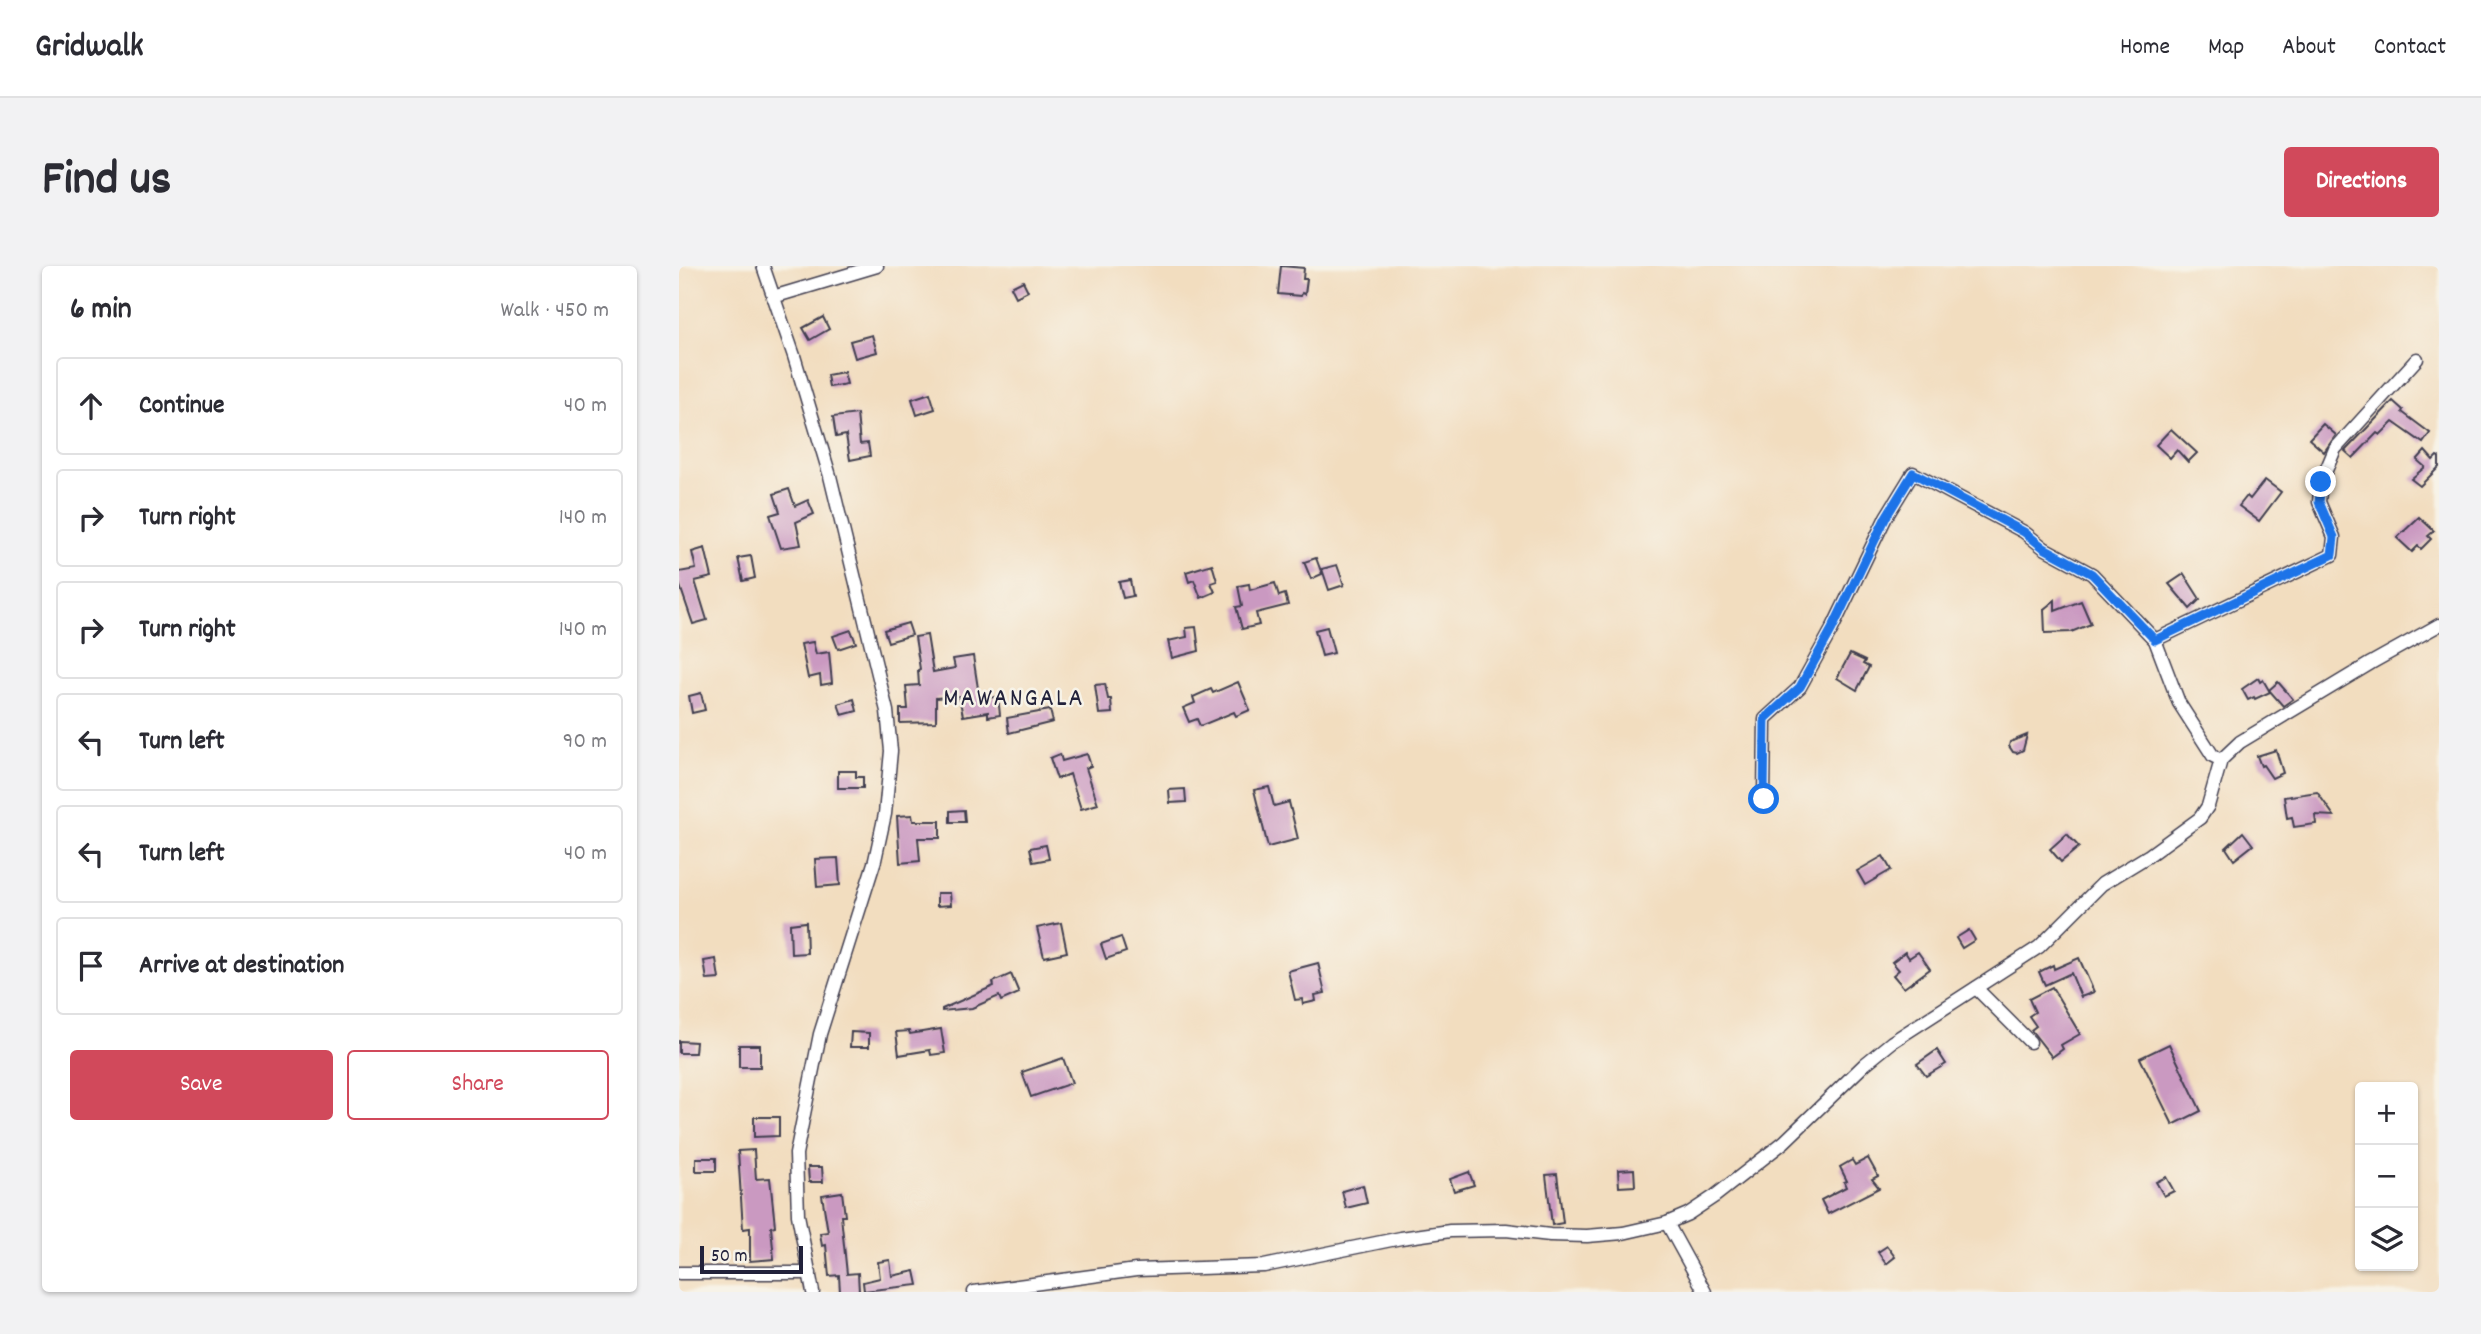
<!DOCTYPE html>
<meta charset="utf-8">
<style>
:root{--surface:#fff;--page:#f2f2f3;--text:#2b2b33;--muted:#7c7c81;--line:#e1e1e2;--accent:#d1495b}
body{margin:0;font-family:Dekko,sans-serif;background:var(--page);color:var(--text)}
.controls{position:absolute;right:21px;bottom:21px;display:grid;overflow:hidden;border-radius:7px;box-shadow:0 2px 5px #0004}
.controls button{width:63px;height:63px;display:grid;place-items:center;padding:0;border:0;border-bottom:2px solid var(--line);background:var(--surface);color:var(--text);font:35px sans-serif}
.scale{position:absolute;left:21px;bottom:18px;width:103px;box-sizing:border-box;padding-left:7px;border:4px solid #22223b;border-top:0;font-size:19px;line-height:24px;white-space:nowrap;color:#22223b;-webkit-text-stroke:5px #f7f3e8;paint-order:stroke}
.stop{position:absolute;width:21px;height:21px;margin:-16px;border:5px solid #1a73e8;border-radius:50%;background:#fff}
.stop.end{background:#1a73e8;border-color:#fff;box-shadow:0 2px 7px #0008}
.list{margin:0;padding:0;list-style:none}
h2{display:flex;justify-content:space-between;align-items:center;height:91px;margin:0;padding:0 28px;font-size:30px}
h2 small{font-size:23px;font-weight:400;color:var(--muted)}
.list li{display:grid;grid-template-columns:46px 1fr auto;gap:21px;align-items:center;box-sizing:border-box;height:98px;margin:0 14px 14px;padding:0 14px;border:2px solid var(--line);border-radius:7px}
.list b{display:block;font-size:26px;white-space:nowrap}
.list em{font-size:23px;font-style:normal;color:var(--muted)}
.actions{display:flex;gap:14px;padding:21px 28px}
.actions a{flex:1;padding:16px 0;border:2px solid var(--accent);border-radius:7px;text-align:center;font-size:24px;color:var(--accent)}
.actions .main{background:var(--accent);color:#fff}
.icon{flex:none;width:38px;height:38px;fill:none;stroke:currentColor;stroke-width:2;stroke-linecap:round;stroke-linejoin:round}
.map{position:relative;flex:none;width:1760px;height:1026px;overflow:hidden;border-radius:7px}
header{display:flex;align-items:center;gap:42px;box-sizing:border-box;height:98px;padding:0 35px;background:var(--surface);border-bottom:2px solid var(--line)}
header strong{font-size:33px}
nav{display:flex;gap:38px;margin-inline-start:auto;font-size:24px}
.intro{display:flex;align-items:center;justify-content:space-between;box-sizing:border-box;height:168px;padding:0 42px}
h1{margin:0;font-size:49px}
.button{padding:18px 32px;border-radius:7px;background:var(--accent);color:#fff;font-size:24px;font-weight:700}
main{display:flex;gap:42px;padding:0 42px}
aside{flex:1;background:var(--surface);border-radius:7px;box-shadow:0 2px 5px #0004}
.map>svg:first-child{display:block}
.building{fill:#ca99c1}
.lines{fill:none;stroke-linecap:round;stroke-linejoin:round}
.minor-casing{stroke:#413e4f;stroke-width:15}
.minor{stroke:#fff;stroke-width:12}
.route{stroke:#1a73e8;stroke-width:9}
.labels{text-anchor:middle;stroke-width:5;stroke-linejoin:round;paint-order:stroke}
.quarter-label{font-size:26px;letter-spacing:2px;fill:#22223b;stroke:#f7f3e8}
</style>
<header>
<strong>Gridwalk</strong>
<nav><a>Home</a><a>Map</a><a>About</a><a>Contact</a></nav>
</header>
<div class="intro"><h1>Find us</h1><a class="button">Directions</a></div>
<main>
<aside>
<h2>6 min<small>Walk · 450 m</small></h2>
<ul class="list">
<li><svg class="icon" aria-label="ahead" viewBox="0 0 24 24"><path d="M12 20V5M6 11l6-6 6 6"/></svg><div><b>Continue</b></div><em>40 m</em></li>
<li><svg class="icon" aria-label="right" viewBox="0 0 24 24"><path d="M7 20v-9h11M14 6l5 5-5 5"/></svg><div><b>Turn right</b></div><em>140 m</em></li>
<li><svg class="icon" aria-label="right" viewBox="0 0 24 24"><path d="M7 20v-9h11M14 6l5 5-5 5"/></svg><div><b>Turn right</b></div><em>140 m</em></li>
<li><svg class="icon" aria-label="left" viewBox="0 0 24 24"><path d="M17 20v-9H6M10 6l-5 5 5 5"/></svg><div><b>Turn left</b></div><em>90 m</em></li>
<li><svg class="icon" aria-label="left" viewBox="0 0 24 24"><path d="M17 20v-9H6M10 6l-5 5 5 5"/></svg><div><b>Turn left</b></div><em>40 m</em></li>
<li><svg class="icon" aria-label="arrive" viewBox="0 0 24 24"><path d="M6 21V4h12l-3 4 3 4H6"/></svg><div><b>Arrive at destination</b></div></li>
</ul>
<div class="actions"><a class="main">Save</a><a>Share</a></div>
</aside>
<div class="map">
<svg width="1760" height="1026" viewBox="0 0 1760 1026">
<rect width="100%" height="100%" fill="#f7f3e8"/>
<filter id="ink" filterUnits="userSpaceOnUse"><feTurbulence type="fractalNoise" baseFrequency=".0143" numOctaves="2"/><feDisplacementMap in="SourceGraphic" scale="14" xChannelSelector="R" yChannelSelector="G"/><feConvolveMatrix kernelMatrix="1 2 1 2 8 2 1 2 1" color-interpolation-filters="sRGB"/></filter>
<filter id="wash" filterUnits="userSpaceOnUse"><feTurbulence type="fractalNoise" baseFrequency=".00686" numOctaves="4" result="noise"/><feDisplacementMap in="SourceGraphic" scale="28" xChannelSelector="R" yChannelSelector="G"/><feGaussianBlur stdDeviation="1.57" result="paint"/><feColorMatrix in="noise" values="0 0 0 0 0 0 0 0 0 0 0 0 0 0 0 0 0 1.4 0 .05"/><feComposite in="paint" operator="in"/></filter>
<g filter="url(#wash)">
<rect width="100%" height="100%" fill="#f2ddbf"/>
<g id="blocks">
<!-- building -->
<g class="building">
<polygon points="602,0 625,2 624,13 628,13 626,28 623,27 622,30 599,28"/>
<polygon points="344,15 349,25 337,31 332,21"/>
<polygon points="144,51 150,63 131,74 124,62"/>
<polygon points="193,69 198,86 176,92 171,75"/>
<polygon points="165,106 168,118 150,121 148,109"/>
<polygon points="251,127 256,143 238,149 233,133"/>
<polygon points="1714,135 1724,144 1723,146 1751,167 1744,177 1714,156 1701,169 1698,167 1674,192 1666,185"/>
<polygon points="178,148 181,178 189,177 191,190 171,194 167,169 157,171 154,151"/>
<polygon points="1644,158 1657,169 1645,186 1630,173"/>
<polygon points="1492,163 1518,187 1509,196 1498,184 1491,192 1477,179"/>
<polygon points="1746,185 1754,194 1758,190 1760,191 1760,201 1741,220 1732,213 1746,201 1738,194"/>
<polygon points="1586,214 1602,226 1580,255 1560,240 1568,230 1571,233"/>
<polygon points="110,223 116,240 129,234 135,248 117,256 122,279 102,282 91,249 101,246 95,228"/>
<polygon points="1740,251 1755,265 1749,270 1752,273 1742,283 1739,280 1733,286 1718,272"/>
<polygon points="26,282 33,311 16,315 28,354 14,358 0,317 0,306 17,303 13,286"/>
<polygon points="72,290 76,312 64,315 59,292"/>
<polygon points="637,292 643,308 632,313 625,296"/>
<polygon points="533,298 538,315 532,317 536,326 522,332 515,314 510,316 507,306"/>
<polygon points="658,299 665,319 650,324 643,303"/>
<polygon points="1505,308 1521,333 1511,343 1490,318"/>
<polygon points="451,314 454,330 444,332 440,316"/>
<polygon points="596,317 600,330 606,328 609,339 577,347 580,359 563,363 557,341 563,340 559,320 570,318 571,324"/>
<polygon points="1376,334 1376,345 1402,335 1412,358 1392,366 1366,367 1365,343"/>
<polygon points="229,357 233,369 209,376 205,364"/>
<polygon points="517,361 520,385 493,392 489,375 508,371 507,362"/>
<polygon points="648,361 655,387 643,390 636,364"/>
<polygon points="172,364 177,377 159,383 154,370"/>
<polygon points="248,369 254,406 276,402 274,393 294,390 300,429 303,428 304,432 319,431 321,449 309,451 309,446 284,450 280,430 257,432 257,456 221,457 221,443 229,443 227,420 240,419 239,404 241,403 236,371"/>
<polygon points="134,376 137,388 150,386 153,417 142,419 141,409 129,412 122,378"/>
<polygon points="1171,388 1186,395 1184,398 1190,401 1178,424 1158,412"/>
<polygon points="1579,412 1581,416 1584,414 1591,426 1576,433 1575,431 1569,434 1563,423"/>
<polygon points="559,416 571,444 557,450 555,446 521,460 518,453 510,456 504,442 516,437 514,431 532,423 534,427"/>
<polygon points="1599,416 1614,433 1604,440 1590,424"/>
<polygon points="426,418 429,433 432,433 433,447 420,448 416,419"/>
<polygon points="22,427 26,444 13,447 10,430"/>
<polygon points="175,433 178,445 163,449 159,438"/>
<polygon points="371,444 374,456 330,467 328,452"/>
<polygon points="1348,469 1344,484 1338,487 1334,486 1330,480 1331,476"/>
<polygon points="1597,484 1604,507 1593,512 1584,499 1582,500 1578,490"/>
<polygon points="381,488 383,495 408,488 412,500 407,502 419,538 402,543 391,508 378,513 371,492"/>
<polygon points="159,505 177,505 177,511 184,511 184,522 159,522"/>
<polygon points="590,521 595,540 610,536 619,573 589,581 575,524"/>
<polygon points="506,523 507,536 491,537 490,524"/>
<polygon points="1638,526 1655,550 1636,549 1637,558 1615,561 1613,551 1608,552 1605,531"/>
<polygon points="285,544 286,556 271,556 271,545"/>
<polygon points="233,549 234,555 261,555 261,572 239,572 241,595 221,597 218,550"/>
<polygon points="1564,566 1574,579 1555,594 1547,582"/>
<polygon points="1388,568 1400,581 1382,596 1371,583"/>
<polygon points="367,579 370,593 354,596 351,582"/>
<polygon points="1204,590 1212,604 1186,619 1178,605"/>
<polygon points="159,592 161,619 138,621 136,593"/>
<polygon points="258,627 271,627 272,639 258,640"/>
<polygon points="127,656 128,687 112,688 111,658"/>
<polygon points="382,657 388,686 365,691 358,662"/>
<polygon points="1290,664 1296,674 1283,682 1277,672"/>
<polygon points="442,671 447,686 427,693 422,678"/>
<polygon points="1226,686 1230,692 1239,686 1251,703 1225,722 1214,709 1220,704 1213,696"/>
<polygon points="1400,692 1415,726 1402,731 1392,707 1366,719 1360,706 1374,699 1375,703"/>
<polygon points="37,693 40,713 28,714 25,695"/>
<polygon points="639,697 646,727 636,729 637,735 624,738 623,733 616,734 609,705"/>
<polygon points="332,708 340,727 322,735 320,730 293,742 263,745 263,743 315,720 314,716"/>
<polygon points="1373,721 1401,768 1382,779 1384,783 1373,791 1352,764 1357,760 1350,750 1356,746 1350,733"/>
<polygon points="262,763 266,787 252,789 251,784 220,789 217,766 230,765 231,768"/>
<polygon points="172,766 190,767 190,781 171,781"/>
<polygon points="0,775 17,776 16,787 0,787"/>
<polygon points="1490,778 1522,845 1494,859 1461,792"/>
<rect x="60" y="779" width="21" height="22"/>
<polygon points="1258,784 1267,798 1247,810 1238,798"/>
<polygon points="384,792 393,817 352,831 343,806"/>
<polygon points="75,851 100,851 100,870 75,871"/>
<polygon points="75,884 77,913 91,912 96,960 92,961 95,993 71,995 71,962 64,963 59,885"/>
<rect x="17" y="892" width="20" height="13"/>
<polygon points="1189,892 1199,910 1193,913 1200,922 1149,948 1142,934 1167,921 1165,916 1168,915 1161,901 1173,894 1176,899"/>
<polygon points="129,901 143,901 144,916 130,916"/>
<polygon points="955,903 956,920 940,921 939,904"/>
<polygon points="790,906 795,919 775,925 771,913"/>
<polygon points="878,908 884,957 873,959 867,909"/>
<polygon points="1487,911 1495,925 1485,930 1477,916"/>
<polygon points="684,919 688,937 667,942 663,925"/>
<polygon points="163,926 166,950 162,950 168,1008 179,1007 180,1026 161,1026 160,1009 150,1010 147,979 143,980 141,967 149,966 143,929"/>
<polygon points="1208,980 1216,991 1207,998 1199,986"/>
<polygon points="211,994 213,1010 236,1005 239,1019 185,1025 184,1016 201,1012 199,996"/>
</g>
</g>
</g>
<g filter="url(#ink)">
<use href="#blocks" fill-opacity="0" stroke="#413e4f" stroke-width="2"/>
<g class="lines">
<defs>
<g id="minor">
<polyline points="84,0 115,90 151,210 208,445 212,485 206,548 196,594 141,768 117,888 119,949 134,1026"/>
<polyline points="94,31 198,0"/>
<polyline points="1476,374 1653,289 1655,271 1640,236 1642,216 1656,183 1738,93"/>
<polyline points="1085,533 1086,453 1121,421 1153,363 1207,251 1234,207 1345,266 1365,282 1413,308 1476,374 1500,437 1534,490 1542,494"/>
<polyline points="1297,722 1351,776"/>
<polyline points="988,957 1026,1026"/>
<polyline points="0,1007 131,1007"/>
<polyline points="295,1026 457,1004 585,1000 722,972 771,965 827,964 871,969 908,970 944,967 988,957 1009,948 1036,930 1105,876 1186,798 1213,776 1360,681 1423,618 1469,590 1521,552 1529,540 1542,494 1561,476 1692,397 1760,359"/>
</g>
</defs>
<!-- minor casing -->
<use href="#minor" class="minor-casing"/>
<!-- minor -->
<use href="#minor" class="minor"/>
</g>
</g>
<g class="lines" filter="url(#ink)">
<!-- route -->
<polyline class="route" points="1085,533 1086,453 1121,421 1153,363 1207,251 1234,207 1345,266 1365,282 1413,308 1476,374 1653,289 1655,271 1640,236 1642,216"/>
</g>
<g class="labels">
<!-- quarter labels -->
<g class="quarter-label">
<text x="335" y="439">MAWANGALA</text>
</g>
</g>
</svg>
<div class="controls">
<button>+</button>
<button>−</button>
<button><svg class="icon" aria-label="layers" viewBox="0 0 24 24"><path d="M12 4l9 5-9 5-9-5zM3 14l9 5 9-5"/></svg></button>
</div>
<div class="scale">50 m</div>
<div class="stop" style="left:1085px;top:533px"></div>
<div class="stop end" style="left:1642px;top:216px"></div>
</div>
</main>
